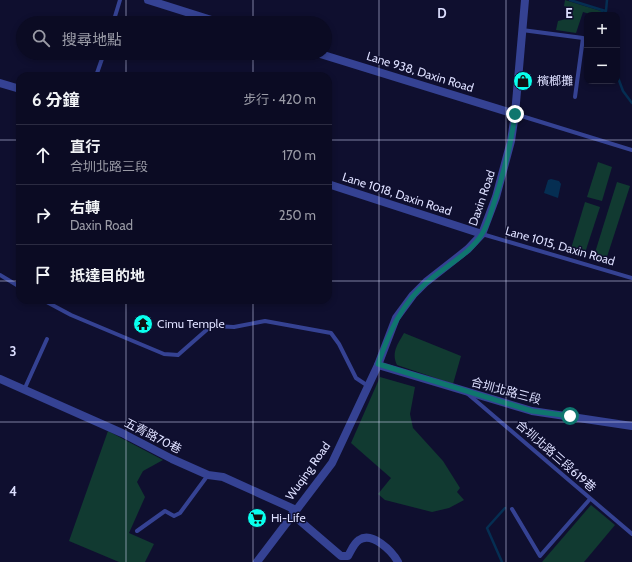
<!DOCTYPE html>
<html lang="zh-TW">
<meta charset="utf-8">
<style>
:root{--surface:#0b0b23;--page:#14142b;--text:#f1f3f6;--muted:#9a9ba6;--line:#2b2b41}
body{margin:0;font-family:Cabin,"Noto Sans TC",sans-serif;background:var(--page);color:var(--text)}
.controls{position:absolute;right:12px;top:12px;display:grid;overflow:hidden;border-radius:8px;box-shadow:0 2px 6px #0003}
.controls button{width:36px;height:36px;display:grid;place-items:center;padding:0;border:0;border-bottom:1px solid var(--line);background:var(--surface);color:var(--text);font:20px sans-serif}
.stop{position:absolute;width:12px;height:12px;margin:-9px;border:3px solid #0f766e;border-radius:50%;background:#fff}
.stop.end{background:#0f766e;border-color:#fff;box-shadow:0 1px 4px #0008}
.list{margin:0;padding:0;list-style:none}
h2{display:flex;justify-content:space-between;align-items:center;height:52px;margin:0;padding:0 16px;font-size:17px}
h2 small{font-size:13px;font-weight:400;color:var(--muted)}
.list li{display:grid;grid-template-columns:26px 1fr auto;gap:12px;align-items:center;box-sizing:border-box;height:60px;padding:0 16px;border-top:1px solid var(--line)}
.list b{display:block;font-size:15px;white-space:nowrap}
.list p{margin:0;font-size:13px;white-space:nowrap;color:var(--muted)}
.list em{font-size:13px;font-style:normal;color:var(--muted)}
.icon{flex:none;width:22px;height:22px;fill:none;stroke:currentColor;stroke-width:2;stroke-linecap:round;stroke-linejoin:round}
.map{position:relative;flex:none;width:632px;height:562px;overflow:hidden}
.search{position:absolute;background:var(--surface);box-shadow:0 2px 6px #0003;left:16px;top:16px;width:316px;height:44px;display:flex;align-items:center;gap:10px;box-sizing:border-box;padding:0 14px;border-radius:22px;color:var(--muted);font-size:15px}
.panel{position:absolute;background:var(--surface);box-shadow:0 2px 6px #0003;left:16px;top:72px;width:316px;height:232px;border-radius:12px}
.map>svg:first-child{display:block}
.green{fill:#113a31}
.water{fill:#052e52}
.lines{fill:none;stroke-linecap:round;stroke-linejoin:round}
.stream{stroke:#052e52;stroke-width:2.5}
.service{stroke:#354293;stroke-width:4}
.minor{stroke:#354293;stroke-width:8}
.tertiary{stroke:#354293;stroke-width:8}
.route{stroke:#0f766e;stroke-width:5}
.grid{fill:none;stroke:#dddfff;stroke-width:1;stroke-opacity:0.55}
.labels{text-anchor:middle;stroke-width:3;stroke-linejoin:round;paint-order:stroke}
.street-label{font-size:12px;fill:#dddfff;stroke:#0f0f2f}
.poi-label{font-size:12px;fill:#dddfff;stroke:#0f0f2f;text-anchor:start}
.grid-label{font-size:13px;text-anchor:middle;font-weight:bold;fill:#dddfff;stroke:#0f0f2f;stroke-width:3;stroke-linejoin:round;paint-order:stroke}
</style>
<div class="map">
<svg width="632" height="562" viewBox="0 0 632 562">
<rect width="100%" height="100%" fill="#0f0f2f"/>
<!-- green -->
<g class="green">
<polygon points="565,0 601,11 601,15 593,15 583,12 576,33 556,30 558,21 566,19 573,13 572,9 564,6"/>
<polygon points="598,162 612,167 602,201 587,197"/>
<polygon points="617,182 630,186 605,263 593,259"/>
<polygon points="585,202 600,207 584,256 570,252"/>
<path d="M404 333 461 356 453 384 397 365C391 352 398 344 404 333Z"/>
<polygon points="380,377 415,387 410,414 413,428 443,461 460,488 457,492 464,500 449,508 432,512 385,500 378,494 391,478 351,443"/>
<polygon points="108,431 163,460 143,471 137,482 145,497 129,533 154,544 145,562 119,562 69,541"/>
<polygon points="591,505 615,525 584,562 542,562"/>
</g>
<!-- water -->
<polygon class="water" points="551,179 559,181 561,184 558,198 544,193 548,180"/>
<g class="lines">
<!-- stream -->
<g class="stream">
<polyline points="570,0 602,10 602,15"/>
<polyline points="602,10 606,11 607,0"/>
<polyline points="617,75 623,91 632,103"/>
<polyline points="502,562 487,528 505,508"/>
</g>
<!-- service -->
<g class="service">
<polyline points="113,23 120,0"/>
<polyline points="522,30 583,38 575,97"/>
<polyline points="96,76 104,53"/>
<polyline points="515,114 632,150"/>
<polyline points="482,234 632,278"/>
<polyline points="0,275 20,287"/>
<polyline points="43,300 71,315 164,354 178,355 211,326 234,327 265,321 331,333 339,344 356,378 368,386"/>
<polyline points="24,390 47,339"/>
<polyline points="468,394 632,534"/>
<polyline points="512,509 540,556 590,499"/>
<polyline points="137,531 165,511 174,516 180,513 208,475"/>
</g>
<!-- minor -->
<g class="minor">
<polyline points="148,0 221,23"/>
<polyline points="317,53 515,114"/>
<polyline points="0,83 20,89"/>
<polyline points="328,184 482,234"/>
<polyline points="0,379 122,433 172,459 208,475 223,477 296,510"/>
<path d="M292 514 341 556H348C351 551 354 543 359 540 372 531 392 551 398 562"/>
</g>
<!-- tertiary -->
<g class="tertiary">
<polyline points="378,365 532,411 632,426"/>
<polyline points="257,562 332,463 378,365 396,318 413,295 426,282 468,249 482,234 496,197 511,141 515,114 525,0"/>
</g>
</g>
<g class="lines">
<!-- route -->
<path class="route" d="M515 114C511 145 503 176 493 206 490 215 487 226 482 234 470 254 444 267 427 282 401 304 389 333 378 364L532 411 570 416"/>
</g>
<!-- grid -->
<path class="grid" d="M126 0V23M253 0V23M379 0V562M506 0V562M126 53V76M253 53V76M0 140H20M328 140H632M0 281H20M328 281H632M126 300V562M253 300V562M0 422H632"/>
<!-- icons -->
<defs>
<symbol id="shop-disc" viewBox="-11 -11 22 22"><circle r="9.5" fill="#09ffed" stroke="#0f0f2f"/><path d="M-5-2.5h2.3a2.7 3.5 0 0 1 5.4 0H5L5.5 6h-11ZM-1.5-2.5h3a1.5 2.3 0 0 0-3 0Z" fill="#111"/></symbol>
<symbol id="temple-disc" viewBox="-11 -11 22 22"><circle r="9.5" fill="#09ffed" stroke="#0f0f2f"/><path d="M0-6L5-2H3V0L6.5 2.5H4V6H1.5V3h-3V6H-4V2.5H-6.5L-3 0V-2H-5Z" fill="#111"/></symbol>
<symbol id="supermarket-disc" viewBox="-11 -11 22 22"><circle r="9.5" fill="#09ffed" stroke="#0f0f2f"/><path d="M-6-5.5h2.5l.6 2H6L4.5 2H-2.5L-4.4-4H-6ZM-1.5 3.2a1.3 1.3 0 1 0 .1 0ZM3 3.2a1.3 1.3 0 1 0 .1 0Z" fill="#111"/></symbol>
</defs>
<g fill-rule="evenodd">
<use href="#shop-disc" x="512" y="70" width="22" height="22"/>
<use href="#temple-disc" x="132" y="313" width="22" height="22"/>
<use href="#supermarket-disc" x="246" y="507" width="22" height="22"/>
</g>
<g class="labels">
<!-- street labels -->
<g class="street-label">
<text transform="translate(420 72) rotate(17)" y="4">Lane 938, Daxin Road</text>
<text transform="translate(397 194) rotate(18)" y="4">Lane 1018, Daxin Road</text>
<text transform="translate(482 198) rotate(-71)" y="4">Daxin Road</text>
<text transform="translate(560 246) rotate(16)" y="4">Lane 1015, Daxin Road</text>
<text transform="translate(506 391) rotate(15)" y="4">合圳北路三段</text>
<text transform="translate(153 436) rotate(27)" y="4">五青路70巷</text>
<text transform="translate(556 456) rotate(41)" y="4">合圳北路三段619巷</text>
<text transform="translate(308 471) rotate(-55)" y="4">Wuqing Road</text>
</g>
<!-- poi labels -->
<g class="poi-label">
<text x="537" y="85">檳榔攤</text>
<text x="157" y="328">Cimu Temple</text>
<text x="271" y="522">Hi-Life</text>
</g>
</g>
<g class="grid-label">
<text x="442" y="18">D</text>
<text x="569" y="18">E</text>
<text x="13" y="356">3</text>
<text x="13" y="496">4</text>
</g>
</svg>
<div class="controls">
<button>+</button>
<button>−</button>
</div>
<div class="stop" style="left:570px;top:416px"></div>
<div class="stop end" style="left:515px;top:114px"></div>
<div class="search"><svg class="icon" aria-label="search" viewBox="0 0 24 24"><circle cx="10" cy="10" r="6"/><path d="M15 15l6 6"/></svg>搜尋地點</div>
<section class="panel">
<h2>6 分鐘<small>步行 · 420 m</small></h2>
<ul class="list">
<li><svg class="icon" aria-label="ahead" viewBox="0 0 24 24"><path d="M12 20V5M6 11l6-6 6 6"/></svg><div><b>直行</b><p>合圳北路三段</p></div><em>170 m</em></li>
<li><svg class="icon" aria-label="right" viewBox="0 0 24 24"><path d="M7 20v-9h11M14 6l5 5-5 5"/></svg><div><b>右轉</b><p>Daxin Road</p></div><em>250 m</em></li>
<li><svg class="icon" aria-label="arrive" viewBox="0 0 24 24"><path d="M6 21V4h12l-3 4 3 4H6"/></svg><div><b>抵達目的地</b></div></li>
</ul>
</section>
</div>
